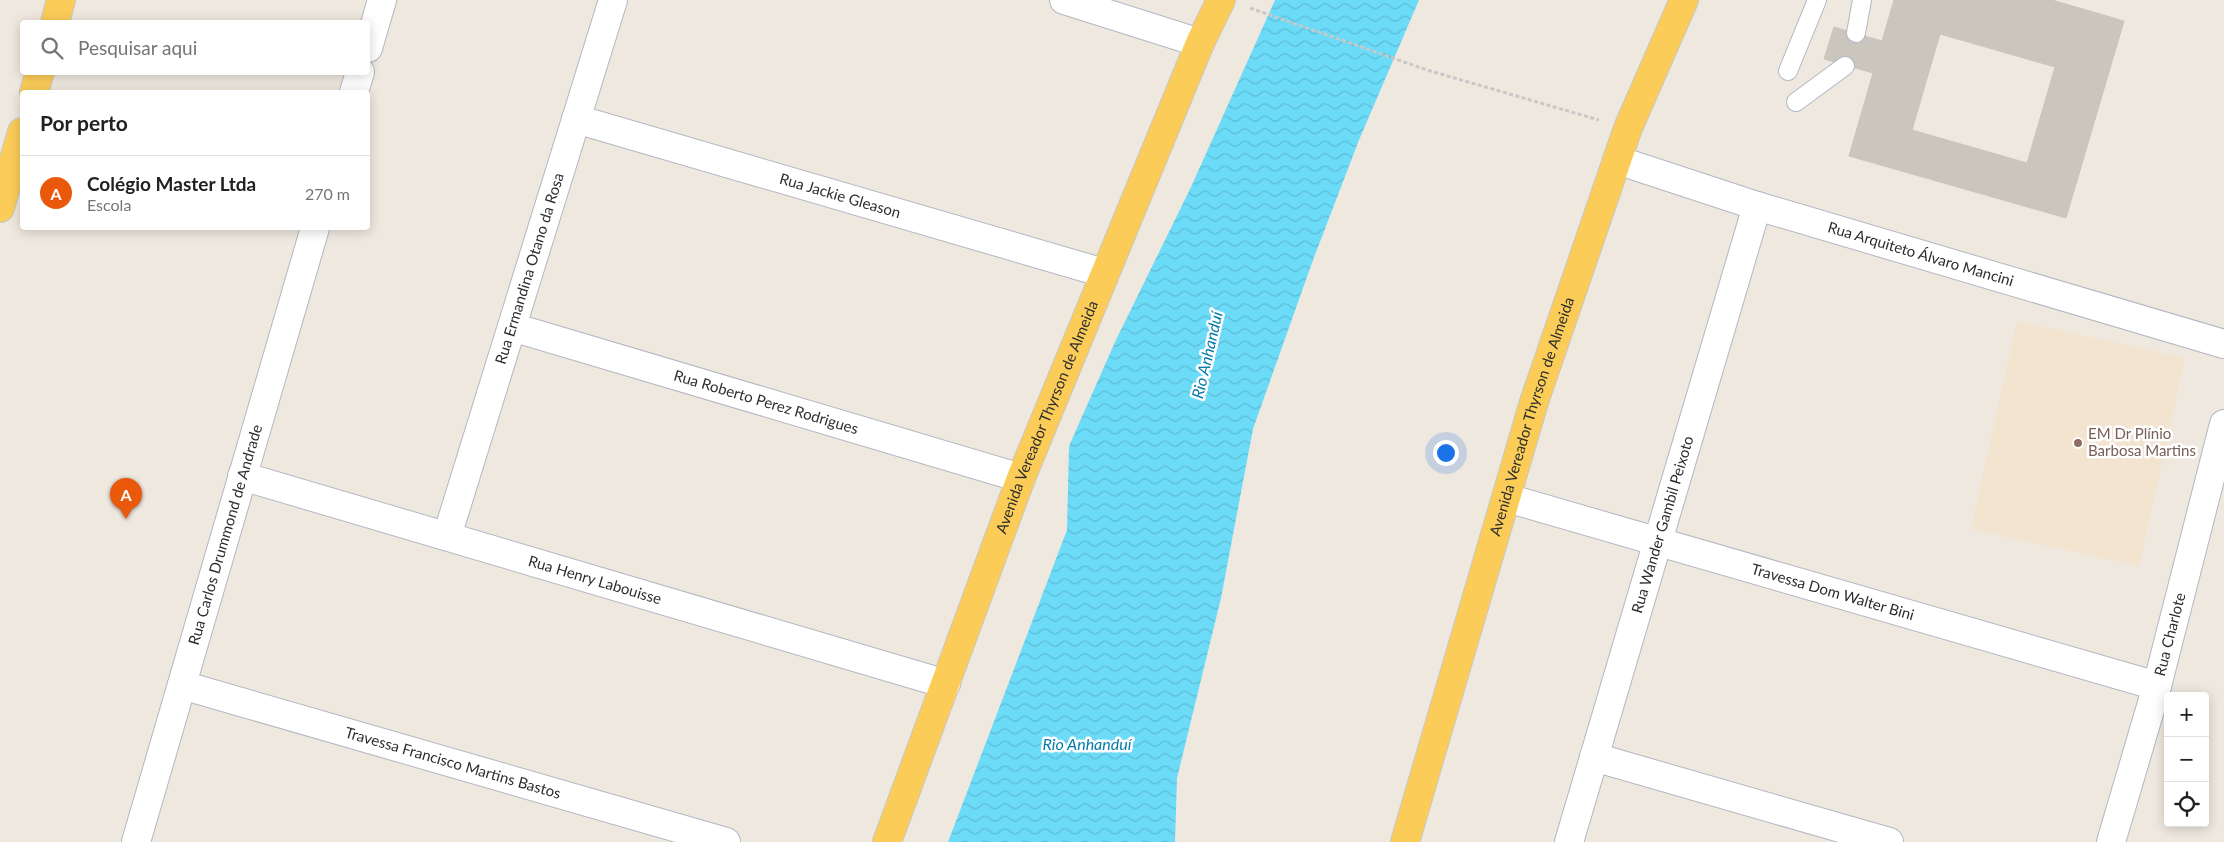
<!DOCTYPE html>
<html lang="pt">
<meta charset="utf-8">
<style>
:root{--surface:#fff;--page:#f2f2f2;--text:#202124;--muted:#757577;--line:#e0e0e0;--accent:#ea580c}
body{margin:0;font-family:Lato,sans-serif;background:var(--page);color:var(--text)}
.controls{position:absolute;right:15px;bottom:15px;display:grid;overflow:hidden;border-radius:5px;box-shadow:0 2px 12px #0003}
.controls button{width:45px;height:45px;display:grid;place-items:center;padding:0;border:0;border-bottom:1px solid var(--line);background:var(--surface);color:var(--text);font:25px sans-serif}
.you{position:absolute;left:1445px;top:452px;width:18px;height:18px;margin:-12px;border:4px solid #fff;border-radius:50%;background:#1a73e8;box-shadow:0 0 0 8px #1a73e833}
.badge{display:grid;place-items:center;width:32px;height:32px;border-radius:50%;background:var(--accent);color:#fff;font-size:16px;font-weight:700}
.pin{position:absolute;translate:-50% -41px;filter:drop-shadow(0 1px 2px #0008)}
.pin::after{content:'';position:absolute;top:26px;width:18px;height:15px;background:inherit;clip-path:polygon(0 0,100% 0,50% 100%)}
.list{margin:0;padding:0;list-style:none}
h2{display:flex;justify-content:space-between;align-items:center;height:65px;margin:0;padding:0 20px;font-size:21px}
h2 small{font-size:16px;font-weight:400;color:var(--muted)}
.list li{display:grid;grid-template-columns:32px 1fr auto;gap:15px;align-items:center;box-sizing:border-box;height:75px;padding:0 20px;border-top:1px solid var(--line)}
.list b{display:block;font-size:19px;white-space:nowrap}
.list p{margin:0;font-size:16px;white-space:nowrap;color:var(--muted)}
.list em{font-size:16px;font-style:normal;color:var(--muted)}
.icon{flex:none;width:28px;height:28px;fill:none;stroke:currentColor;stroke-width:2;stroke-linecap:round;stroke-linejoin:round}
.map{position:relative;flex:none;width:2224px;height:842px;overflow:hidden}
.search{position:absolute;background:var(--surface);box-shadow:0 2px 12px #0003;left:20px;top:20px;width:350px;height:55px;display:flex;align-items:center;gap:12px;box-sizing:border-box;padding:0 18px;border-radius:5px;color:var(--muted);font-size:19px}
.panel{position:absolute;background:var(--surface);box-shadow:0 2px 12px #0003;left:20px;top:90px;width:350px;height:140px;border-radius:5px}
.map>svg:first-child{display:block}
.education{fill:#f2e4ce}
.water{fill:url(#water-waves)}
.building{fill:#cbc6bd;stroke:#ccc4b8;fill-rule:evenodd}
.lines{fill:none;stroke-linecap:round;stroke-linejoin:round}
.service-casing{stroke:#b3b7c2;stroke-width:20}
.minor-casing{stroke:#b3b7c2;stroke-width:30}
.primary-casing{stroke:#c8c8c8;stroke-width:30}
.path{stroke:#c8c8c8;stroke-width:3;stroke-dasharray:4 2.5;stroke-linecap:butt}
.service{stroke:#fff;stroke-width:18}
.minor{stroke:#fff;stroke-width:28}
.primary{stroke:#fbcc58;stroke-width:28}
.education-dot{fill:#8d6e63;stroke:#fff;stroke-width:2}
.labels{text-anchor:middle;stroke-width:5;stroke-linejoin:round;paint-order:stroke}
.street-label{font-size:15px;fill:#2d2d2d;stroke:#fff}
.education-label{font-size:15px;fill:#785e54;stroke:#fff;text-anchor:start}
.water-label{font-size:16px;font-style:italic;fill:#037bab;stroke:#fff}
</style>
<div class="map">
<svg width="2224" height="842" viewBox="0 0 2224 842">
<defs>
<pattern id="water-waves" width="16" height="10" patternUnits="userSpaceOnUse" patternTransform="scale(1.25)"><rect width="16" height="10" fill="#6cdbf8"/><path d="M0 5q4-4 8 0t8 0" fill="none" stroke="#5ebcd5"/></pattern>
</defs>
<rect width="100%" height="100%" fill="#efe8df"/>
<!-- education -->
<polygon class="education" points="2017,321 2185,358 2139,566 1971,529"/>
<!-- water -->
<polygon class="water" points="1275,0 1419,0 1359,140 1313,260 1253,429 1221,598 1177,778 1175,842 948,842 1067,530 1069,446 1115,342 1191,187"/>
<!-- building -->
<path class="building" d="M1894 0H2052L2124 21 2066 218 1849 156 1873 73 1824 59 1834 27 1882 41ZM1940 34 2055 67 2027 163 1912 130Z"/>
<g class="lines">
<defs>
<g id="service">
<polyline points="1856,33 1862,0"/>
<polyline points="1788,71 1817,0"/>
<polyline points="1796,102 1845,66"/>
</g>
<g id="minor">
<polyline points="1064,0 1200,43"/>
<polyline points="368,48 382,0"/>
<polyline points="354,92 360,72"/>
<path id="s1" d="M576 119 1104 273"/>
<path id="s2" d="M1617 160 1757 206 2224 344"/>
<path id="s3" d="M512 327 1021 478"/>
<path id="s4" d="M242 476 946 684"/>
<path id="s5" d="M1507 498 2157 686"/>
<path id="s6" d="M447 536 613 0"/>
<path id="s7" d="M182 685 726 842"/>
<polyline points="1594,757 1889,842"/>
<path id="s8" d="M136 842 315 228"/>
<path id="s9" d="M1569 842 1757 206"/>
<path id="s10" d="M2111 842 2157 686 2224 424"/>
</g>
<g id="primary">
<polyline points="55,22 61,0"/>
<polyline points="34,92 40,72"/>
<polyline points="0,208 22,132"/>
<path id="s11" d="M887 842 1021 478 1200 43 1221 0"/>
<path id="s12" d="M1405 842 1534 402 1628 128 1684 0"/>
</g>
</defs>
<!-- service casing -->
<use href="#service" class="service-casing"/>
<!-- minor casing -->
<use href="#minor" class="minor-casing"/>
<!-- primary casing -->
<use href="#primary" class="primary-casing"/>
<!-- path -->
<polyline class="path" points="1250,8 1427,70 1599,120"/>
<!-- service -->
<use href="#service" class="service"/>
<!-- minor -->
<use href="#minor" class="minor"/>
<!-- primary -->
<use href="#primary" class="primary"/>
</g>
<!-- markers -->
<circle class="education-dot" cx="2078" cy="443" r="5"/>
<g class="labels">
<!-- street labels -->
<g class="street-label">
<text dy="5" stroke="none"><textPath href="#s1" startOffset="275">Rua Jackie Gleason</textPath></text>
<text dy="5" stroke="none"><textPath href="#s2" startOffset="318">Rua Arquiteto Álvaro Mancini</textPath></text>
<text dy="5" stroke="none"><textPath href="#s6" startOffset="280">Rua Ermandina Otano da Rosa</textPath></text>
<text dy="5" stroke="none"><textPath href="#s3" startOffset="265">Rua Roberto Perez Rodrigues</textPath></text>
<text dy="5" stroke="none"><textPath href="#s12" startOffset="444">Avenida Vereador Thyrson de Almeida</textPath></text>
<text dy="5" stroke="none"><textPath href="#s11" startOffset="454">Avenida Vereador Thyrson de Almeida</textPath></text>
<text dy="5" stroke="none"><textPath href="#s9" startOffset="331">Rua Wander Gambil Peixoto</textPath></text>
<text dy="5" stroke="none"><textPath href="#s8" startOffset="320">Rua Carlos Drummond de Andrade</textPath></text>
<text dy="5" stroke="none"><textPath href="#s4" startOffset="368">Rua Henry Labouisse</textPath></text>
<text dy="5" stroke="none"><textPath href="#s5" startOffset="339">Travessa Dom Walter Bini</textPath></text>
<text dy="5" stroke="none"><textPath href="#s10" startOffset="216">Rua Charlote</textPath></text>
<text dy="5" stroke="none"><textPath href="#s7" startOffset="282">Travessa Francisco Martins Bastos</textPath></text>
</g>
<!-- education labels -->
<g class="education-label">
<text x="2088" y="439">EM Dr Plínio<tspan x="2088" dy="17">Barbosa Martins</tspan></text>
</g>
<!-- water labels -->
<g class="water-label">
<text transform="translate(1207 355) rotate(-77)" y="6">Rio Anhanduí</text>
<text x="1087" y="750">Rio Anhanduí</text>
</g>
</g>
</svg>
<div class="controls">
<button>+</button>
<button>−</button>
<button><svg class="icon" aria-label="locate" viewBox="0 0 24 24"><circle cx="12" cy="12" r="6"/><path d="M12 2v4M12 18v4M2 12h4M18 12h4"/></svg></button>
</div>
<div class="you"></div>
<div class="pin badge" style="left:126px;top:519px">A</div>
<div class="search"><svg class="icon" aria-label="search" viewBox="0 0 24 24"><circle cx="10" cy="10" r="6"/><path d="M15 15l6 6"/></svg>Pesquisar aqui</div>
<section class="panel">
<h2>Por perto<small></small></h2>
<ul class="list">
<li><span class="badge">A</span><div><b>Colégio Master Ltda</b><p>Escola</p></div><em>270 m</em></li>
</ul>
</section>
</div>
